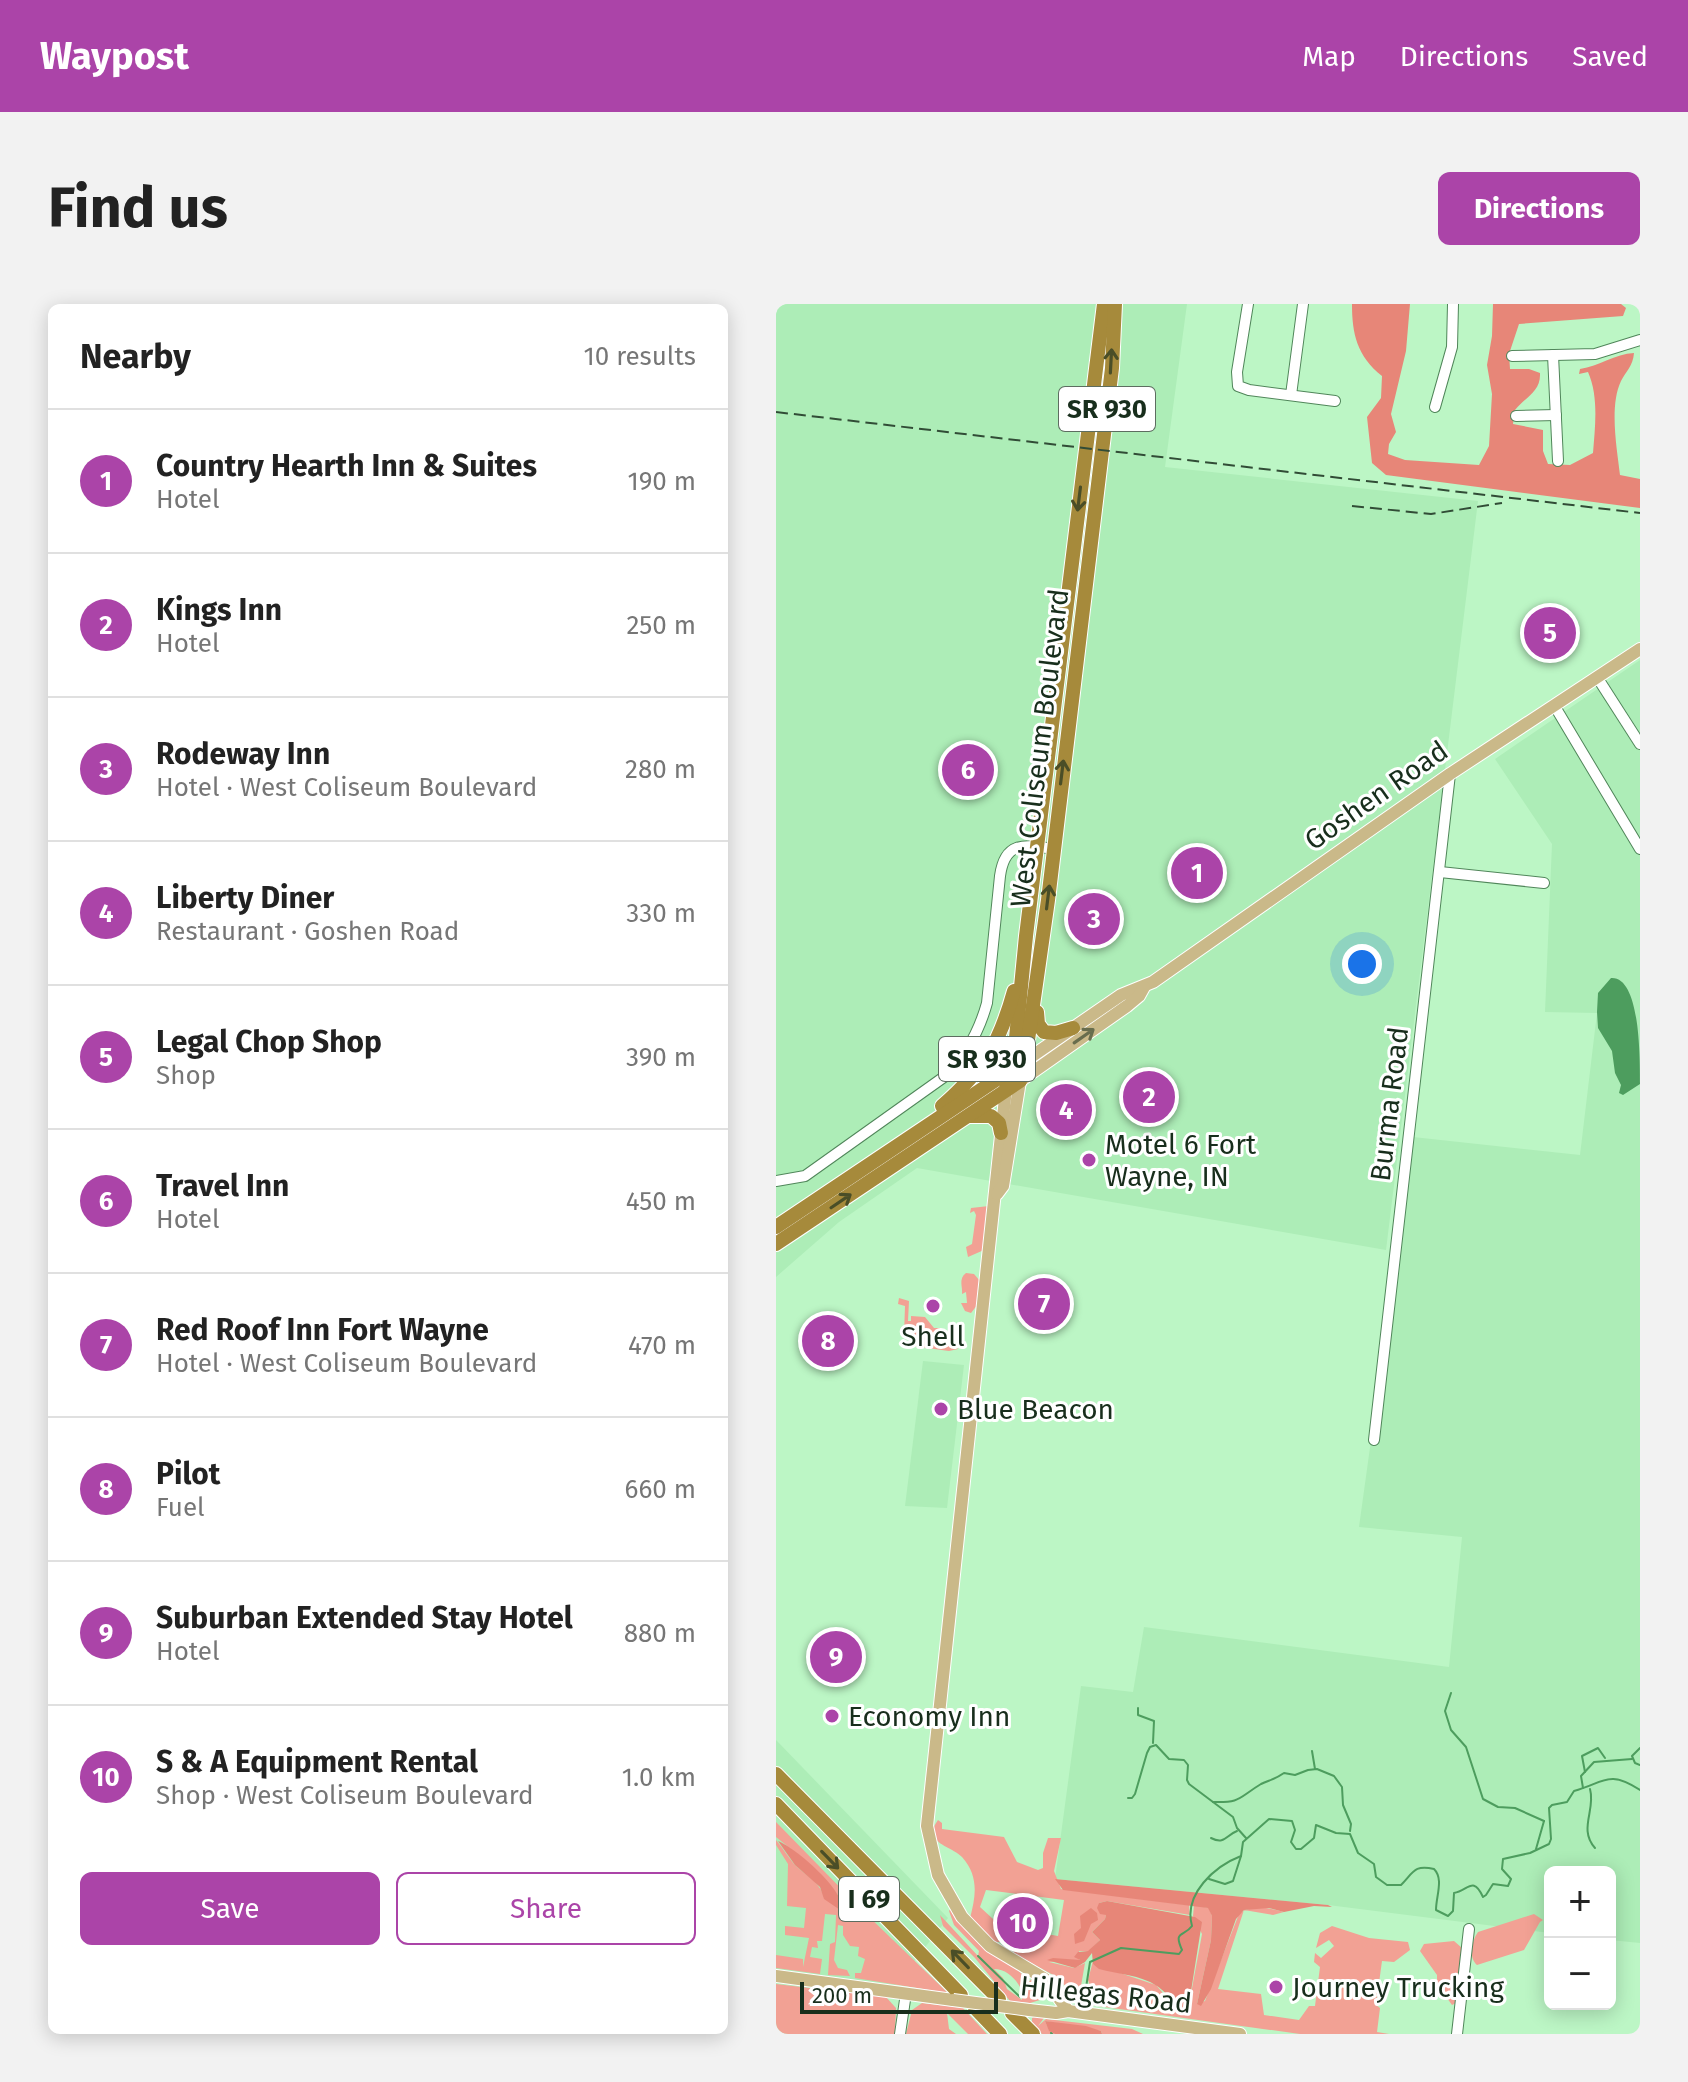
<!DOCTYPE html>
<meta charset="utf-8">
<style>
:root{--surface:#fff;--page:#f2f2f2;--text:#222;--muted:#767676;--line:#e0e0e0;--accent:#ab44a8}
body{margin:0;font-family:"Fira Sans",sans-serif;background:var(--page);color:var(--text)}
.controls{position:absolute;right:24px;bottom:24px;display:grid;overflow:hidden;border-radius:12px;box-shadow:0 4px 20px #0003}
.controls button{width:72px;height:72px;display:grid;place-items:center;padding:0;border:0;border-bottom:2px solid var(--line);background:var(--surface);color:var(--text);font:40px sans-serif}
.scale{position:absolute;left:24px;bottom:20px;width:198px;box-sizing:border-box;padding-left:8px;border:4px solid #182e1c;border-top:0;font-size:22px;line-height:28px;white-space:nowrap;color:#182e1c;-webkit-text-stroke:6px #fff;paint-order:stroke}
.you{position:absolute;left:586px;top:660px;width:28px;height:28px;margin:-20px;border:6px solid #fff;border-radius:50%;background:#1a73e8;box-shadow:0 0 0 12px #1a73e833}
.badge{display:grid;place-items:center;width:52px;height:52px;border-radius:50%;background:var(--accent);color:#fff;font-size:26px;font-weight:700}
.pin{position:absolute;translate:-50% -50%;border:4px solid #fff;box-shadow:0 2px 8px #0006}
.list{margin:0;padding:0;list-style:none}
h2{display:flex;justify-content:space-between;align-items:center;height:104px;margin:0;padding:0 32px;font-size:34px}
h2 small{font-size:26px;font-weight:400;color:var(--muted)}
.list li{display:grid;grid-template-columns:52px 1fr auto;gap:24px;align-items:center;box-sizing:border-box;height:144px;padding:0 32px;border-top:2px solid var(--line)}
.list b{display:block;font-size:30px;white-space:nowrap}
.list p{margin:0;font-size:26px;white-space:nowrap;color:var(--muted)}
.list em{font-size:26px;font-style:normal;color:var(--muted)}
.actions{display:flex;gap:16px;padding:24px 32px}
.actions a{flex:1;padding:18px 0;border:2px solid var(--accent);border-radius:12px;text-align:center;font-size:28px;color:var(--accent)}
.actions .main{background:var(--accent);color:#fff}
.map{position:relative;flex:none;width:864px;height:1730px;overflow:hidden;border-radius:12px}
header{display:flex;align-items:center;gap:48px;box-sizing:border-box;height:112px;padding:0 40px;background:var(--accent);color:#fff}
header strong{font-size:38px}
nav{display:flex;gap:44px;margin-inline-start:auto;font-size:28px}
.intro{display:flex;align-items:center;justify-content:space-between;box-sizing:border-box;height:192px;padding:0 48px}
h1{margin:0;font-size:56px}
.button{padding:20px 36px;border-radius:12px;background:var(--accent);color:#fff;font-size:28px;font-weight:700}
main{display:flex;gap:48px;padding:0 48px}
aside{flex:1;background:var(--surface);border-radius:12px;box-shadow:0 4px 20px #0003}
.map>svg:first-child{display:block}
.built{fill:#adedb7}
.green{fill:#f2a194}
.forest{fill:#e78678}
.water{fill:#4d9d5e}
.lines{fill:none;stroke-linecap:round;stroke-linejoin:round}
.stream{stroke:#4d9d5e;stroke-width:2}
.minor-casing{stroke:#50865a;stroke-width:12}
.major-casing{stroke:#fff;stroke-width:14}
.highway-casing{stroke:#fff;stroke-width:16}
.minor{stroke:#fff;stroke-width:10}
.major{stroke:#cab989;stroke-width:12}
.highway{stroke:#a68a3b;stroke-width:14}
.rail{stroke:#314c36;stroke-width:2;stroke-dasharray:12 6;stroke-linecap:butt}
.major-bridge-casing{stroke:#fff;stroke-width:14;stroke-linecap:butt}
.major-bridge{stroke:#cab989;stroke-width:12}
.oneway{stroke:#4a4e27}
.oneway2{stroke:#686d4d}
.poi-dot{fill:#ab44a8;stroke:#fff;stroke-width:3}
.labels{text-anchor:middle;stroke-width:6;stroke-linejoin:round;paint-order:stroke}
.shield{fill:#fff;stroke:#5d6d60;stroke-width:2}
.shield-label{font-size:26px;font-weight:bold;fill:#182e1c}
.street-label{font-size:28px;fill:#182e1c;stroke:#fff}
.poi-label{font-size:28px;fill:#182e1c;stroke:#fff;text-anchor:start}
</style>
<header>
<strong>Waypost</strong>
<nav><a>Map</a><a>Directions</a><a>Saved</a></nav>
</header>
<div class="intro"><h1>Find us</h1><a class="button">Directions</a></div>
<main>
<aside>
<h2>Nearby<small>10 results</small></h2>
<ul class="list">
<li><span class="badge">1</span><div><b>Country Hearth Inn &amp; Suites</b><p>Hotel</p></div><em>190 m</em></li>
<li><span class="badge">2</span><div><b>Kings Inn</b><p>Hotel</p></div><em>250 m</em></li>
<li><span class="badge">3</span><div><b>Rodeway Inn</b><p>Hotel · West Coliseum Boulevard</p></div><em>280 m</em></li>
<li><span class="badge">4</span><div><b>Liberty Diner</b><p>Restaurant · Goshen Road</p></div><em>330 m</em></li>
<li><span class="badge">5</span><div><b>Legal Chop Shop</b><p>Shop</p></div><em>390 m</em></li>
<li><span class="badge">6</span><div><b>Travel Inn</b><p>Hotel</p></div><em>450 m</em></li>
<li><span class="badge">7</span><div><b>Red Roof Inn Fort Wayne</b><p>Hotel · West Coliseum Boulevard</p></div><em>470 m</em></li>
<li><span class="badge">8</span><div><b>Pilot</b><p>Fuel</p></div><em>660 m</em></li>
<li><span class="badge">9</span><div><b>Suburban Extended Stay Hotel</b><p>Hotel</p></div><em>880 m</em></li>
<li><span class="badge">10</span><div><b>S &amp; A Equipment Rental</b><p>Shop · West Coliseum Boulevard</p></div><em>1.0 km</em></li>
</ul>
<div class="actions"><a class="main">Save</a><a>Share</a></div>
</aside>
<div class="map">
<svg width="864" height="1730" viewBox="0 0 864 1730">
<rect width="100%" height="100%" fill="#bcf6c5"/>
<!-- built -->
<g class="built">
<polygon points="0,0 411,0 389,163 702,197 610,946 141,864 63,918 0,973"/>
<polygon points="864,356 864,1639 834,1636 834,1568 774,1568 774,1629 552,1601 279,1575 305,1382 357,1388 368,1323 673,1363 686,1233 583,1223 637,833 804,851 821,709 769,708 776,540 719,455"/>
<polygon points="147,1057 188,1061 171,1204 129,1202"/>
<polygon points="0,1436 172,1614 110,1693 0,1680"/>
</g>
<!-- green -->
<g class="green">
<polygon points="213,902 208,946 192,953 190,943 196,940 200,911 198,907 194,909 195,904"/>
<path d="M190 969 198 970 204 977 202 1000 195 1009 189 1007 185 999H191L190 988 186 990C187 983 182 975 190 969Z"/>
<polygon points="123,994 133,997 132,1017 135,1017 135,1012 149,1013 158,1024 165,1024 166,1040 175,1037 182,1045 173,1047 136,1042 137,1038 133,1040 133,1032 128,1031 129,1002 122,1000"/>
<path d="M162 1516 166 1519V1525L228 1533 241 1558 262 1566 267 1564V1549L272 1534H285L278 1567 285 1585 413 1601 414 1611 331 1597 323 1599 330 1611 329 1615 316 1628 324 1636 313 1647H303V1656L273 1658 298 1664 309 1659 305 1682 295 1688 279 1672 239 1650 236 1645 253 1639 265 1629 282 1632 288 1596 210 1586 204 1603 229 1626 226 1638H217L194 1614C200 1592 203 1572 186 1553 176 1542 145 1539 162 1516Z"/>
<path d="M0 1518 88 1608 172 1689 79 1674V1669H85L89 1655 82 1652 83 1643 74 1642 67 1631V1622L62 1621 58 1656 62 1664 71 1666 74 1672 52 1671 54 1640 59 1638 60 1611 49 1610 46 1637H41L42 1644 36 1643 34 1653 46 1655 44 1670 0 1664V1651L27 1655V1663L33 1634 9 1631V1622L28 1624 30 1604 11 1602 12 1560 0 1541V1536C7 1544 13 1555 20 1562 29 1571 42 1577 47 1590L68 1601C52 1572 25 1553 0 1533Z"/>
<path d="M418 1601 433 1604 436 1612 435 1636 421 1700 429 1697 463 1610C476 1600 494 1604 508 1608L497 1611 468 1606 442 1685 485 1690 488 1711 523 1716 533 1702H539L544 1663 538 1658 539 1649 545 1654 558 1642 553 1636 540 1644 544 1629 556 1622 593 1634 632 1638 634 1646 618 1658 606 1657 600 1701 604 1704 601 1728 613 1730H524L314 1701 320 1696 322 1687 314 1682 312 1676 317 1657V1660L380 1681 393 1696 412 1706 426 1630 417 1612Z"/>
<path d="M175 1604 249 1673 244 1683C239 1674 230 1665 218 1665L227 1674 231 1685 246 1696 245 1684 256 1675 264 1683V1696L254 1699 234 1697 199 1654 167 1622 164 1611 202 1652 203 1647 178 1621 173 1607Z"/>
<path d="M758 1610 767 1616 764 1618 748 1646 701 1661C692 1654 696 1636 702 1628Z"/>
<polygon points="678,1637 686,1644 680,1699 676,1701 661,1680 661,1671 644,1647 648,1640"/>
<polygon points="0,1680 110,1693 120,1704 119,1730 0,1730"/>
<polygon points="146,1699 187,1704 211,1730 192,1730 171,1709 173,1725 180,1730 130,1730 136,1706"/>
<polygon points="260,1712 268,1714 262,1722 270,1715 356,1725 367,1730 326,1730 325,1727 269,1717 273,1726 279,1730 266,1730 253,1716 256,1718 256,1714"/>
</g>
<!-- forest -->
<g class="forest">
<path d="M576 0H634L630 47 615 110 620 128 613 140 612 150 629 156 703 161 713 142 716 90 711 61 716 32 717 0H845L850 4 847 12 743 20 733 50 734 65H753L764 69C765 88 749 93 739 106L737 120 767 126V147L772 160 794 161 817 149C819 123 823 93 812 68L803 70 804 65C823 62 839 50 858 49 857 62 850 67 845 77 833 102 841 145 844 171L864 175V204L610 171 596 159 591 113 605 94 606 72C581 52 576 30 576 0Z"/>
<path d="M2 1537C20 1544 71 1588 67 1608L48 1595 44 1583 19 1561Z"/>
<polygon points="279,1575 552,1601 556,1603 538,1602 508,1608 493,1604 468,1606 460,1615 435,1685 425,1702 421,1700 435,1636 436,1612 432,1604 287,1586"/>
<path d="M331 1597 419 1613 426 1618 412 1706C397 1702 393 1690 381 1682 365 1671 341 1670 323 1665L317 1660 316 1649 309 1658 299 1664 271 1656 277 1654 304 1656 298 1653 302 1648 312 1647 324 1636 316 1628 329 1615 330 1611 324 1610 321 1604 323 1599Z"/>
<polygon points="315,1604 321,1609 322,1616 315,1620 308,1637 299,1640 298,1630 305,1624 304,1612"/>
<polygon points="269,1717 310,1722 325,1727 326,1730 279,1730 273,1727"/>
</g>
<!-- water -->
<path class="water" d="M835 674C864 672 864 751 864 780L847 791 843 789 845 781 839 769 836 747 822 724 821 708 822 689Z"/>
<g class="lines">
<!-- stream -->
<g class="stream">
<polyline points="675,1389 669,1407 675,1426 690,1443 707,1495 722,1503 739,1504 768,1517"/>
<polyline points="362,1404 362,1411 378,1417 377,1439"/>
<polyline points="864,1444 856,1452 859,1459 864,1461"/>
<polyline points="536,1447 539,1465"/>
<polyline points="809,1468 806,1452 822,1444 829,1454"/>
<polyline points="807,1484 805,1472 818,1458 856,1455"/>
<path d="M814 1485C820 1506 802 1525 819 1544"/>
<polyline points="352,1494 356,1494 359,1490 371,1449 374,1443 380,1441 393,1455 408,1456 412,1461 411,1476 413,1480 457,1513 461,1524 470,1534"/>
<path d="M437 1498C465 1499 462 1494 485 1480 493 1476 498 1476 508 1469L519 1471 532 1466 541 1465 558 1472 566 1483 567 1501 575 1520 574 1527"/>
<path d="M435 1534C449 1541 450 1531 461 1527"/>
<polyline points="760,1545 768,1517"/>
<polyline points="433,1575 449,1580 457,1577 465,1552"/>
<polyline points="202,1652 244,1693"/>
<path d="M309 1690 314 1658 345 1644 403 1650 406 1646C397 1626 408 1633 416 1622 407 1590 439 1562 465 1552L467 1538 493 1515 516 1517 519 1526 515 1538 520 1545H525L538 1534 540 1521 560 1529 574 1530 582 1549 598 1560 600 1573 611 1581H625C637 1569 638 1560 658 1565 668 1575 660 1592 660 1606L672 1612 677 1607 678 1589C692 1587 697 1571 707 1593L710 1591 717 1580 732 1582 735 1575 726 1565 727 1555 754 1549 773 1540 775 1535 773 1504 776 1501 791 1498 798 1487C828 1479 832 1465 864 1486"/>
<polyline points="275,1729 276,1730"/>
</g>
<defs>
<g id="minor">
<polyline points="472,0 461,68 462,82 473,86 559,97"/>
<polyline points="777,51 782,157"/>
<polyline points="736,52 819,50 864,36"/>
<polyline points="515,91 527,0"/>
<polyline points="659,103 676,43 677,0"/>
<polyline points="740,112 780,111"/>
<polyline points="821,373 864,440"/>
<polyline points="778,401 864,545"/>
<polyline points="664,568 768,579"/>
<path d="M0 877 29 872 168 773C190 752 203 728 211 699L224 572C229 536 249 541 278 545"/>
<polyline points="598,1136 674,470"/>
<polyline points="124,1730 130,1689"/>
<polyline points="681,1730 693,1625"/>
</g>
<g id="major">
<polyline points="249,757 345,691 377,678 674,470 864,345"/>
<polyline points="230,785 151,1522 162,1571 186,1613 214,1642 269,1675 292,1707"/>
<polyline points="221,890 227,882 244,777 351,702 363,692 368,683"/>
<polyline points="0,1672 177,1696"/>
<polyline points="253,1706 280,1709 292,1707 464,1730"/>
</g>
<g id="highway">
<polyline points="261,708 262,720 268,728 280,729 297,724"/>
<polyline points="230,785 239,744 250,632 328,0"/>
<path d="M166 802C208 765 223 741 238 687"/>
<polyline points="194,812 215,812 223,819 225,829"/>
<polyline points="0,923 239,763"/>
<polyline points="0,940 244,777 249,757 272,596 336,64 339,0"/>
<polyline points="0,1470 223,1695"/>
<polyline points="0,1500 185,1691"/>
<polyline points="199,1704 224,1730"/>
<polyline points="236,1709 257,1730"/>
</g>
</defs>
<!-- minor casing -->
<use href="#minor" class="minor-casing"/>
<!-- major casing -->
<use href="#major" class="major-casing"/>
<!-- highway casing -->
<use href="#highway" class="highway-casing"/>
<!-- minor -->
<use href="#minor" class="minor"/>
<!-- major -->
<use href="#major" class="major"/>
<!-- highway -->
<use href="#highway" class="highway"/>
<!-- rail -->
<g class="rail">
<polyline points="0,108 864,209"/>
<polyline points="576,202 655,210 726,199"/>
</g>
<defs>
<polyline id="major-bridge" points="177,1696 253,1706"/>
</defs>
<!-- major-bridge casing -->
<use href="#major-bridge" class="major-bridge-casing"/>
<!-- major-bridge -->
<use href="#major-bridge" class="major-bridge"/>
</g>
<!-- one-way arrows -->
<defs><path id="oneway-shaft" d="M-6 0H5M1.5-3L5.5 0L1.5 3" fill="none" stroke-width="1.6" stroke-linecap="round" stroke-linejoin="round" transform="scale(2)"/></defs>
<g class="oneway">
<use href="#oneway-shaft" transform="translate(335 57) rotate(-87)"/>
<use href="#oneway-shaft" transform="translate(303 195) rotate(97)"/>
<use href="#oneway-shaft" transform="translate(286 468) rotate(-83)"/>
<use href="#oneway-shaft" transform="translate(272 593) rotate(-83)"/>
<use href="#oneway-shaft" transform="translate(65 897) rotate(-34)"/>
<use href="#oneway-shaft" transform="translate(54 1556) rotate(46)"/>
<use href="#oneway-shaft" transform="translate(184 1655) rotate(-134)"/>
</g>
<use class="oneway2" href="#oneway-shaft" transform="translate(308 732) rotate(-35)"/>
<!-- markers -->
<g class="poi-dot">
<circle cx="313" cy="856" r="8"/>
<circle cx="157" cy="1002" r="8"/>
<circle cx="165" cy="1105" r="8"/>
<circle cx="56" cy="1412" r="8"/>
<circle cx="500" cy="1683" r="8"/>
</g>
<g class="labels">
<!-- shield labels -->
<g class="shield">
<rect x="283" y="83" width="96" height="44" rx="6"/>
<rect x="163" y="733" width="96" height="44" rx="6"/>
<rect x="63" y="1573" width="60" height="44" rx="6"/>
</g>
<g class="shield-label">
<text x="331" y="114">SR 930</text>
<text x="211" y="764">SR 930</text>
<text x="93" y="1604">I 69</text>
</g>
<!-- street labels -->
<g class="street-label">
<text transform="translate(263 444) rotate(-83)" y="10">West Coliseum Boulevard</text>
<text transform="translate(600 491) rotate(-35)" y="10">Goshen Road</text>
<text transform="translate(613 800) rotate(-83)" y="10">Burma Road</text>
<text transform="translate(330 1690) rotate(6)" y="10">Hillegas Road</text>
</g>
<!-- poi labels -->
<g class="poi-label">
<text x="329" y="850">Motel 6 Fort<tspan x="329" dy="32">Wayne, IN</tspan></text>
<text x="157" y="1042" text-anchor="middle">Shell</text>
<text x="181" y="1115">Blue Beacon</text>
<text x="72" y="1422">Economy Inn</text>
<text x="516" y="1693">Journey Trucking</text>
</g>
</g>
</svg>
<div class="controls">
<button>+</button>
<button>−</button>
</div>
<div class="scale">200 m</div>
<div class="you"></div>
<div class="pin badge" style="left:421px;top:569px">1</div>
<div class="pin badge" style="left:373px;top:793px">2</div>
<div class="pin badge" style="left:318px;top:615px">3</div>
<div class="pin badge" style="left:290px;top:806px">4</div>
<div class="pin badge" style="left:774px;top:329px">5</div>
<div class="pin badge" style="left:192px;top:466px">6</div>
<div class="pin badge" style="left:268px;top:1000px">7</div>
<div class="pin badge" style="left:52px;top:1037px">8</div>
<div class="pin badge" style="left:60px;top:1353px">9</div>
<div class="pin badge" style="left:247px;top:1619px">10</div>
</div>
</main>
